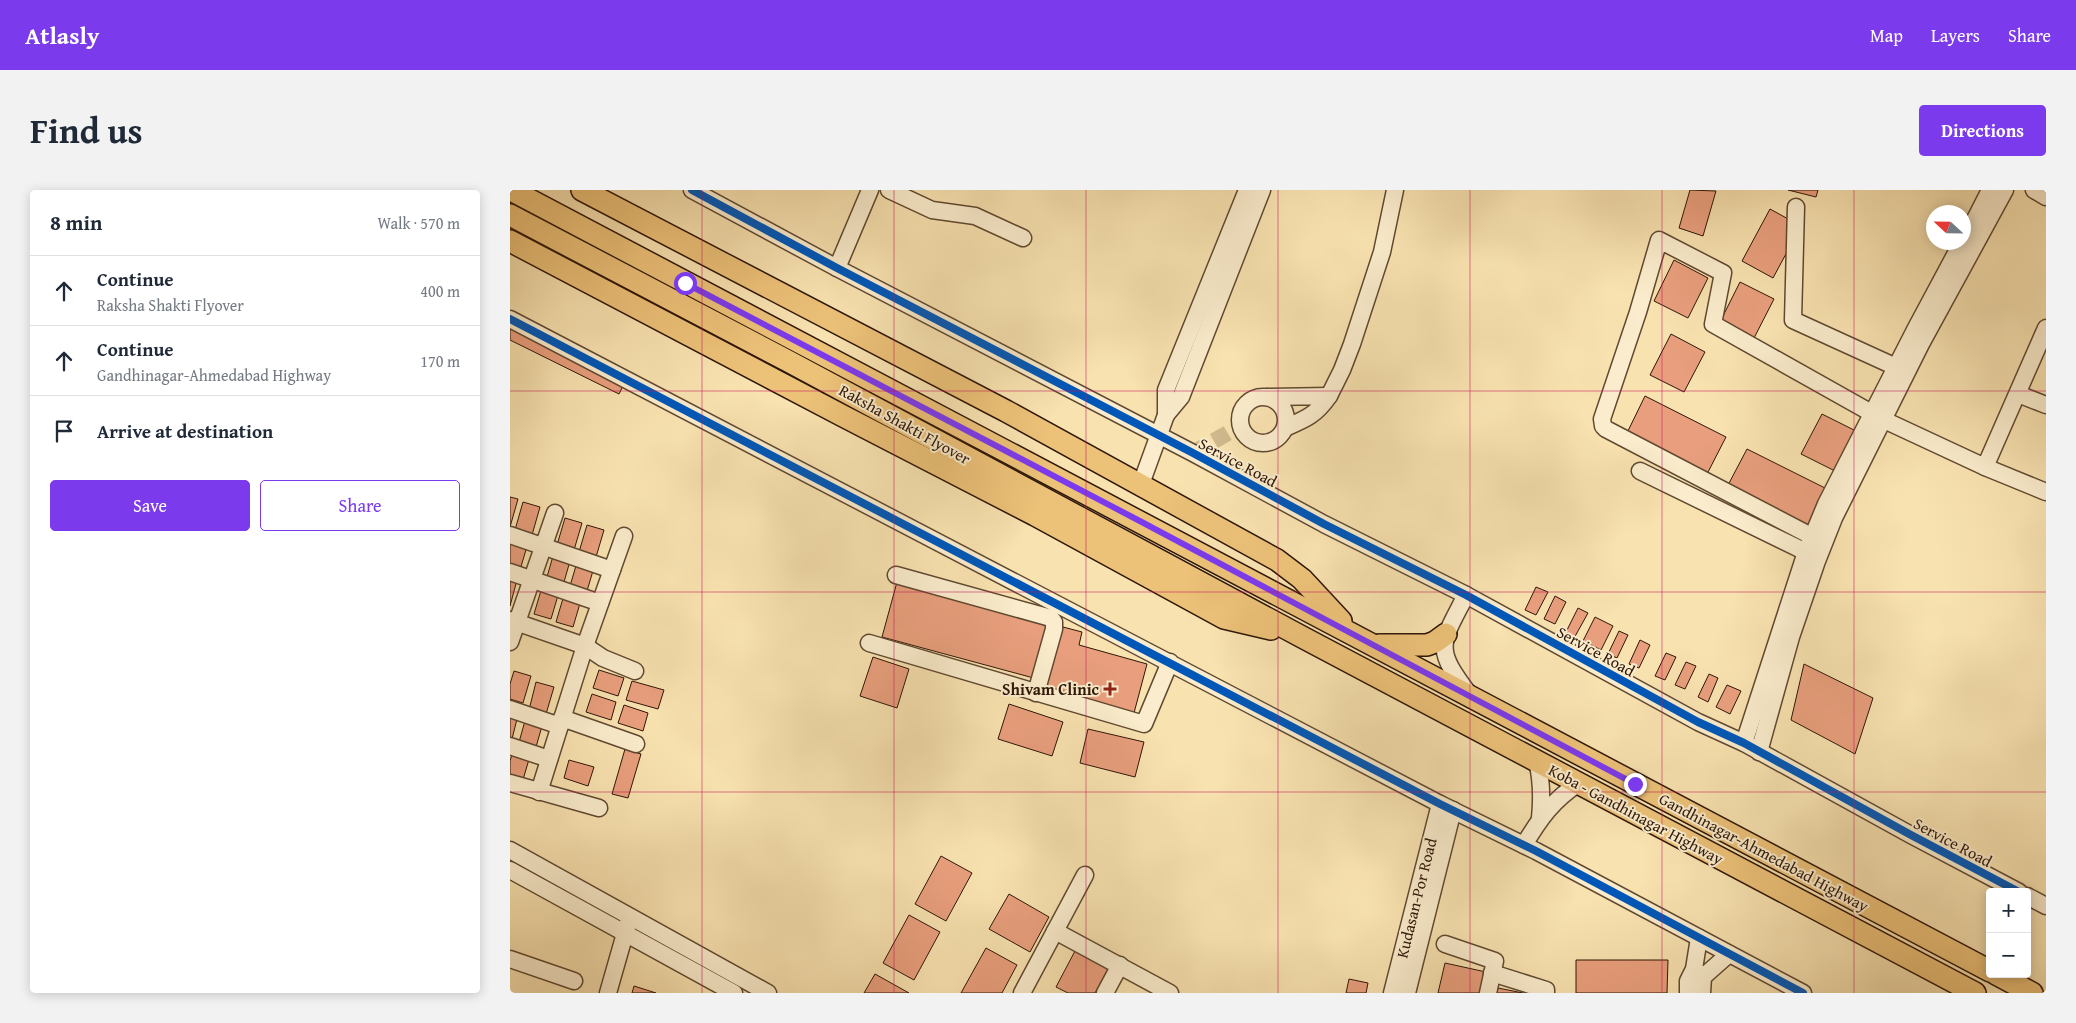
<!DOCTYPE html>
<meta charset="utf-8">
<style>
:root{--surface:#fff;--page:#f2f2f3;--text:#1f2937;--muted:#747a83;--line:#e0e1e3;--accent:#7c3aed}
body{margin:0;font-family:"Gentium Book Plus",serif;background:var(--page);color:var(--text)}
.controls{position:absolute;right:15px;bottom:15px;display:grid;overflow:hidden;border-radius:5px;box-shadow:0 2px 12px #0003}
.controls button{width:45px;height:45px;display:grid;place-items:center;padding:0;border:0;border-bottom:1px solid var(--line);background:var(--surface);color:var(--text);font:25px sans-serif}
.compass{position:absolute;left:1416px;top:15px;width:45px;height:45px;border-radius:50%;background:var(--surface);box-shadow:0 2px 12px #0003;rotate:292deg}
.stop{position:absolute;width:15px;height:15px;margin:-11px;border:4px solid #7c3aed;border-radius:50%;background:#fff}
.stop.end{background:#7c3aed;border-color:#fff;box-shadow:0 1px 5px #0008}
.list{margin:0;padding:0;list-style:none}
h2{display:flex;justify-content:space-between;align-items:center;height:65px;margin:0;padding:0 20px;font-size:21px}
h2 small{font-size:16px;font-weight:400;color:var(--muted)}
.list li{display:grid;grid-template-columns:32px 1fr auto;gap:15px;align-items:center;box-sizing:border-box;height:70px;padding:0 20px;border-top:1px solid var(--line)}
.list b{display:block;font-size:19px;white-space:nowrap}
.list p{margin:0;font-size:16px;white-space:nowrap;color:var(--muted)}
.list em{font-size:16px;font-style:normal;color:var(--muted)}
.actions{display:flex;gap:10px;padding:15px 20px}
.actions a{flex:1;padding:11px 0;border:1px solid var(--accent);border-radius:5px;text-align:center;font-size:18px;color:var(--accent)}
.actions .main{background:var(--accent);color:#fff}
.icon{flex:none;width:28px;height:28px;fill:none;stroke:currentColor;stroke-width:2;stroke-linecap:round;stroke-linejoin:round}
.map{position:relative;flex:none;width:1536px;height:803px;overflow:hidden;border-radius:5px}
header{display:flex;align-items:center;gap:30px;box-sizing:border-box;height:70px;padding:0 25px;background:var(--accent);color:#fff}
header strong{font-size:24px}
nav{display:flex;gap:28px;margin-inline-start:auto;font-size:18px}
.intro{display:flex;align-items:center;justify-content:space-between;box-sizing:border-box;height:120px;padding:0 30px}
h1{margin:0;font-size:35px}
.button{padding:12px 22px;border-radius:5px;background:var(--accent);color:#fff;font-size:18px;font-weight:700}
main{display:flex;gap:30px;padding:0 30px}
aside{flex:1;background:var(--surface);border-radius:5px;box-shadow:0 2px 12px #0003}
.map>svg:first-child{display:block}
.building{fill:#e99f7d;stroke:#2e1607}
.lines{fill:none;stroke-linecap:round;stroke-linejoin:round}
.minor-tunnel{stroke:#d0b98e;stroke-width:16;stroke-dasharray:16 8;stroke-linecap:butt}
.minor-casing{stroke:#604931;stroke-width:19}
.major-casing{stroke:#2e1607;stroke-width:24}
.minor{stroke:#faeccc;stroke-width:16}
.major{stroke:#ecc178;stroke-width:21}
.cycleway-casing{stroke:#faeccc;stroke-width:11}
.cycleway{stroke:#0057b8;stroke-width:8}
.route{stroke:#7c3aed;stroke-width:6}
.grid{fill:none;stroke:#c2185b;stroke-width:1;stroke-opacity:0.55}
.poi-dot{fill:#8f2418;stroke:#faeccc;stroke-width:2}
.labels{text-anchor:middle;stroke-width:4;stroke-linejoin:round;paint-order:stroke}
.street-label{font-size:16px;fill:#2e1607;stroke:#faeccc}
.poi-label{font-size:16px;font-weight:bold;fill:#2e1607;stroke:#faeccc;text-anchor:end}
</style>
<header>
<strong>Atlasly</strong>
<nav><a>Map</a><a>Layers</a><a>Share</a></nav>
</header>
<div class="intro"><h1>Find us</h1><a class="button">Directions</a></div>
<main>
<aside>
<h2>8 min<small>Walk · 570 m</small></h2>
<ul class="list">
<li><svg class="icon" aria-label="ahead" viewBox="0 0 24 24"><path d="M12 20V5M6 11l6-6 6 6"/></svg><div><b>Continue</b><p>Raksha Shakti Flyover</p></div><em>400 m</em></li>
<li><svg class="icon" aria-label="ahead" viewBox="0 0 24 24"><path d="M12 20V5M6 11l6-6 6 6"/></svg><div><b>Continue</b><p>Gandhinagar-Ahmedabad Highway</p></div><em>170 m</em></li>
<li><svg class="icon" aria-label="arrive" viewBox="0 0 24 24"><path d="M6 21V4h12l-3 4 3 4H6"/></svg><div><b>Arrive at destination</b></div></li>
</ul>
<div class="actions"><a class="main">Save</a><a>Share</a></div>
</aside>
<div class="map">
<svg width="1536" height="803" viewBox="0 0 1536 803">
<rect width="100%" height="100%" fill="#f8e2b0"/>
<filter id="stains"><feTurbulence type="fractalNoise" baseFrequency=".004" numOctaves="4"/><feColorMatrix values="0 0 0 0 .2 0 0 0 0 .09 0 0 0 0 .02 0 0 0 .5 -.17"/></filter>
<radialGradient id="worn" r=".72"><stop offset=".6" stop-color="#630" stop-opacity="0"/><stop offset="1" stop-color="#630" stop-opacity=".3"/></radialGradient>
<!-- building -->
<g class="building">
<polygon points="1180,0 1206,1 1193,46 1169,38"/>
<polygon points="1278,0 1308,0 1306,7"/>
<polygon points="1260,19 1291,36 1263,88 1232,71"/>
<polygon points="1164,70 1198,88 1178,128 1144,111"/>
<polygon points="1230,92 1264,109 1243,150 1210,132"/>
<polygon points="0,138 114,194 109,204 0,150"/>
<polygon points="1161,144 1195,162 1174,202 1140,185"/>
<polygon points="1135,206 1216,247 1196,286 1116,245"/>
<polygon points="1312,224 1346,241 1325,281 1291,264"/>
<polygon points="1237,259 1317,299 1298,338 1217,297"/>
<polygon points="0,307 8,309 0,337"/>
<polygon points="13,312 30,317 22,345 5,340"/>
<polygon points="55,328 72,333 64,360 47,355"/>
<polygon points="77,335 94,340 86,367 69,362"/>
<polygon points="0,350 18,353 10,380 0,377"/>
<polygon points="45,359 62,364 54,392 37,387"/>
<polygon points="68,369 85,374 77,401 60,396"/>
<polygon points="0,388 7,390 0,416"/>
<polygon points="387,392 545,435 531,490 372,447"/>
<polygon points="32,397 49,402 41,429 24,424"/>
<polygon points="1026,397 1038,402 1026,425 1015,420"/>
<polygon points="54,405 71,410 63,437 46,432"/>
<polygon points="1045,406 1056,412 1045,434 1034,429"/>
<polygon points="1068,418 1078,423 1063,450 1054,446"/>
<polygon points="1085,427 1103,436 1091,460 1073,451"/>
<polygon points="553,437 572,442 569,455 637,474 624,523 536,499"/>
<polygon points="1109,441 1118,445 1107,468 1098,464"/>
<polygon points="1130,450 1140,455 1129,478 1119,474"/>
<polygon points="1156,463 1166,467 1155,490 1145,486"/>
<polygon points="363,467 399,479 387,518 350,506"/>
<polygon points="1176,472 1186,476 1175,499 1165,495"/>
<polygon points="1294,474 1363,508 1345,564 1281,530"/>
<polygon points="89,480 114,488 108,506 83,498"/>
<polygon points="4,481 21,486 13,513 0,509 0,494"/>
<polygon points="1199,484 1208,488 1198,512 1188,507"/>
<polygon points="122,491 154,500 148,519 116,510"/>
<polygon points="26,492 44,497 36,524 19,520"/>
<polygon points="1217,495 1231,501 1220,524 1206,517"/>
<polygon points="82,504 106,512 101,530 76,522"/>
<polygon points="499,514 553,532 542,566 488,549"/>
<polygon points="114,515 138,523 133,541 108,533"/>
<polygon points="0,519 9,521 2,549 0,548"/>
<polygon points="17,524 34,529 26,557 9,552"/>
<polygon points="578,539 634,552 625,587 570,573"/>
<polygon points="115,559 131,564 118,608 102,604"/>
<polygon points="3,561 20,566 12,593 0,590 0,571"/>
<polygon points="59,570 84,577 78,596 54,588"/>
<polygon points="431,666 462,683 436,731 405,714"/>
<polygon points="499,704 539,727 520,762 479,739"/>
<polygon points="399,725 430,742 404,790 373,773"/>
<polygon points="476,758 507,775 492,803 451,803"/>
<polygon points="565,761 598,779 585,803 558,803 546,797"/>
<polygon points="1066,770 1158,770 1157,803 1066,803"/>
<polygon points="935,773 976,782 972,803 928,803"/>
<polygon points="365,784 399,803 354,803"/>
<polygon points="839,789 858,793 856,803 836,803"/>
<polygon points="124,796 146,803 122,803"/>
<polygon points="988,798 1013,803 987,803"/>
</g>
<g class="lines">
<!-- minor-tunnel -->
<polyline class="minor-tunnel" points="683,263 730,236"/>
<defs>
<g id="minor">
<polyline points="182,0 327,78 683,263 814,334 956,405 1188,532 1234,553 1401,645 1509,702"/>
<polyline points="379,0 422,20 465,26 513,48"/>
<polyline points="1524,0 1536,7"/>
<polyline points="1286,17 1283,130 1386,177"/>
<polyline points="1454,51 1480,0"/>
<polyline points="327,78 360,0"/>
<polyline points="0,129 930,614 1026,661 1293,803"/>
<polyline points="1508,204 1536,215"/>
<polyline points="819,206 832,180 842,154 872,62 885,0"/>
<circle cx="753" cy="230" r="23"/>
<path d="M757 207 819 206C806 225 796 229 775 238"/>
<polyline points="656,225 671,207 752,0"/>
<polyline points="1475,277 1536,302"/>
<polyline points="1130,281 1296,362"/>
<polyline points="631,294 656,225 656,200 737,0"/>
<polyline points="0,345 102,380"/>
<polyline points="1303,347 1096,239 1093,236 1092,229 1128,122 1149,50 1213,83 1203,134 1374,230 1475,277 1536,138"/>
<polyline points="0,382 90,413"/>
<polyline points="386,385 541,428 544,432 544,439 526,503"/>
<path d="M956 405C931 454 923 457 959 504"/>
<polyline points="0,430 75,456 93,468 125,481"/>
<polyline points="0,452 45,323"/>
<polyline points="359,453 634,534 660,472"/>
<polyline points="0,519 50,536"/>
<polyline points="52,528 126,554"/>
<polyline points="1234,553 1296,362 1316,314 1406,138 1452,52"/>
<polyline points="0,556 39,569"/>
<polyline points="1249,562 1281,447 1307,371 1324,328 1411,154 1495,0"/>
<path d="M1027 571C1032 591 1032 608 1030 628"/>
<polyline points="0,593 89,618"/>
<polyline points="29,602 75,456 114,346"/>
<path d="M1014 655C1030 628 1043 610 1069 593"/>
<polyline points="0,660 258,803"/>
<polyline points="0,680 224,803"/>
<polyline points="1517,706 1536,716"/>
<polyline points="545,741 660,803"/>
<polyline points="935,754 985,771 978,803"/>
<polyline points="0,769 64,791"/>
<polyline points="1185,780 1193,787 1192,803"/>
<polyline points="982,783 1036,800 1036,803"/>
<polyline points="1193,787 1219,764"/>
<polyline points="98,803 118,733"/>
<polyline points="512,803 575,685"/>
<polyline points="595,803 610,775"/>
<polyline points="882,803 930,614"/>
<polyline points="897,803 943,620"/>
<polyline points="1178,803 1178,791 1184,779 1189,748"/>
</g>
<g id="major">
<polyline points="1,0 1480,781"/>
<polyline points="72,0 496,221 767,370 792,389 831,431"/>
<polyline points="0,25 278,171 794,448 1465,803"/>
<polyline points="0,51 333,226 525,325 714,428 761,439"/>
<polyline points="869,455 917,455 925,452 936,444"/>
<polyline points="1486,784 1522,803"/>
</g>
</defs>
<!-- minor casing -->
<use href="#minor" class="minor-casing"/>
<!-- major casing -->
<use href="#major" class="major-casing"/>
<!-- minor -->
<use href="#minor" class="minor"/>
<!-- major -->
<use href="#major" class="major"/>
<defs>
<g id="cycleway">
<polyline points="182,0 327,78 683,263 814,334 956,405 1188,532 1234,553 1401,645 1509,702"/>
<polyline points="0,129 930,614 1026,661 1293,803"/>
</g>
</defs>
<!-- cycleway casing -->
<use href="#cycleway" class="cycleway-casing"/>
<!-- cycleway -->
<use href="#cycleway" class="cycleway"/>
</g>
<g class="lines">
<!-- route -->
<polyline class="route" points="175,93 626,329 1125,594"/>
</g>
<!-- grid -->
<path class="grid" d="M192 0V803M384 0V803M576 0V803M768 0V803M960 0V803M1152 0V803M1344 0V803M0 201H1536M0 402H1536M0 602H1536"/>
<!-- markers -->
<path class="poi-dot" d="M597.5 491.5h5v5h5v5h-5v5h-5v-5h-5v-5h5z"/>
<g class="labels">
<!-- street labels -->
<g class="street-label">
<text transform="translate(395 234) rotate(29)" y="6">Raksha Shakti Flyover</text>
<text transform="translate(728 272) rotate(28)" y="6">Service Road</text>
<text transform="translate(1086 461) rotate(29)" y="6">Service Road</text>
<text transform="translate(1126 624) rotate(28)" y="6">Koba - Gandhinagar Highway</text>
<text transform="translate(1443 652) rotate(28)" y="6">Service Road</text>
<text transform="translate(1254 662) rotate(28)" y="6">Gandhinagar-Ahmedabad Highway</text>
<text transform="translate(906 708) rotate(-76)" y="6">Kudasan-Por Road</text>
</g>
<!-- poi labels -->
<g class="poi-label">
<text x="589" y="505">Shivam Clinic</text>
</g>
</g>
<rect width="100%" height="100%" filter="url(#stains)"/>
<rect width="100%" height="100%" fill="url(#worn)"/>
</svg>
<div class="controls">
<button>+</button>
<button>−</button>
</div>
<svg class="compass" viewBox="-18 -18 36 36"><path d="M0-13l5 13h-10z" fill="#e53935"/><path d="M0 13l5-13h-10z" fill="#747a83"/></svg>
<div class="stop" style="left:175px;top:93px"></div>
<div class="stop end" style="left:1125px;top:594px"></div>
</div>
</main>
